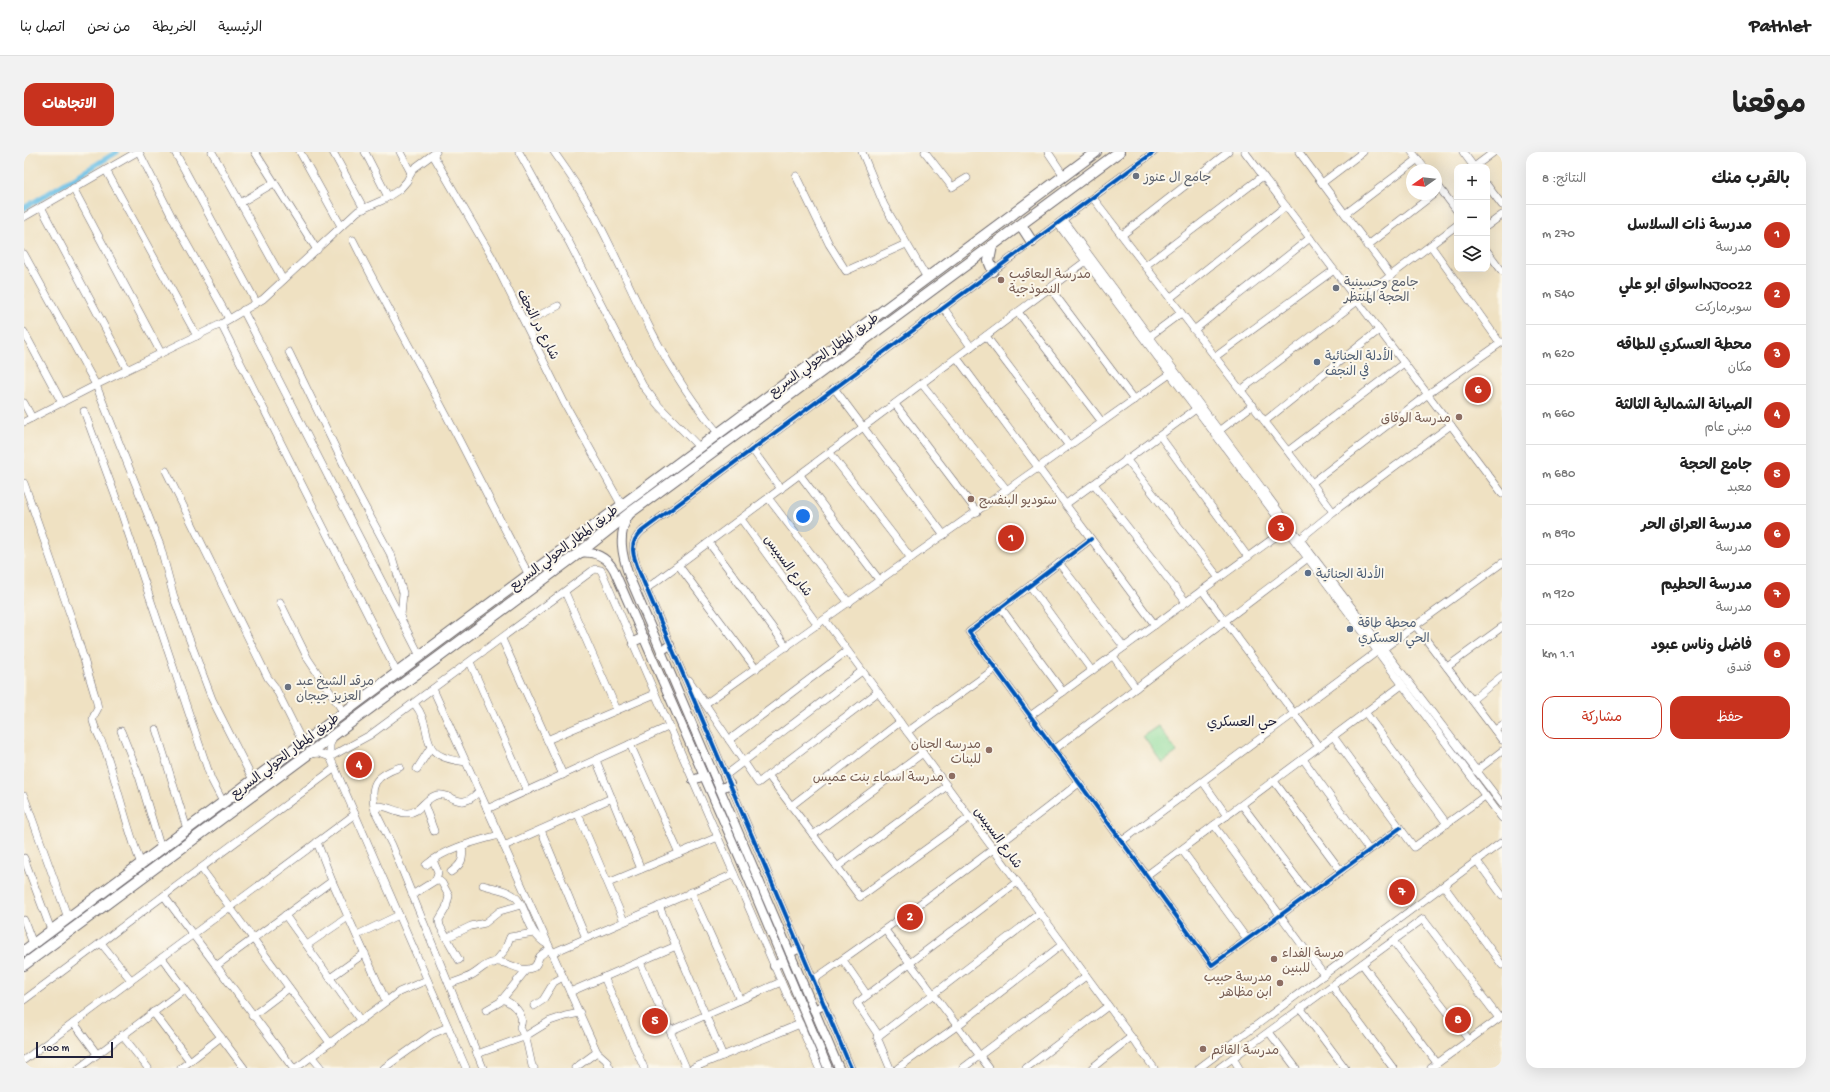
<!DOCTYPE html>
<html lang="ar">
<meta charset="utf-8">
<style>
:root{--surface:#fff;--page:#f2f2f2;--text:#222;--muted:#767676;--line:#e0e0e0;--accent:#c8321e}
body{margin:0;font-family:"Gochi Hand","Playpen Sans Arabic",sans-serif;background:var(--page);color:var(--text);direction:rtl}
.controls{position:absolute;right:12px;top:12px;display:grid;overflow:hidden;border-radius:8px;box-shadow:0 4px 16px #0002}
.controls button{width:36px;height:36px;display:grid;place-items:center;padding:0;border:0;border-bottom:1px solid var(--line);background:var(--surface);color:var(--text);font:20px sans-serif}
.compass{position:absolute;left:1382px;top:12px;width:36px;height:36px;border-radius:50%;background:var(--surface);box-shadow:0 4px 16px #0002;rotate:256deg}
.scale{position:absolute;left:12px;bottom:10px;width:77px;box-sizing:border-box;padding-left:4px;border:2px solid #22223b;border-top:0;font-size:11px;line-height:14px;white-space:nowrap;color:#22223b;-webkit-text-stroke:3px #fbf7ec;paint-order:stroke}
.you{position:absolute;left:779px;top:364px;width:14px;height:14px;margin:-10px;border:3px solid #fff;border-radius:50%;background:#1a73e8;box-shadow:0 0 0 6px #1a73e833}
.badge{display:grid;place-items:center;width:26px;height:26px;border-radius:50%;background:var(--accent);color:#fff;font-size:13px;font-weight:700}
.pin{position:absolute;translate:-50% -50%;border:2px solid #fff;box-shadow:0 1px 4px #0006}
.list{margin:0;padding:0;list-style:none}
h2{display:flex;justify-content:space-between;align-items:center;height:52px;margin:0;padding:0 16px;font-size:17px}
h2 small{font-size:13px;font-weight:400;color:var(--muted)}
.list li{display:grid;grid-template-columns:26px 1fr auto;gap:12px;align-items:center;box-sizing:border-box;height:60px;padding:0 16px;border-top:1px solid var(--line)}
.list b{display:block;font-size:15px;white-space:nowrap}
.list p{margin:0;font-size:13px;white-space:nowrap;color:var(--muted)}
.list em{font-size:13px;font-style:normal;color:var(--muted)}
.actions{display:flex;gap:8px;padding:12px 16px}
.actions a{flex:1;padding:9px 0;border:1px solid var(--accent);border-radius:12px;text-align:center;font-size:14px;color:var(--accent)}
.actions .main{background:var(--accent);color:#fff}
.icon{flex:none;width:22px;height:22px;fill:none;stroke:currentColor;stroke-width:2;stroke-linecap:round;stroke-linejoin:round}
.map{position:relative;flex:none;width:1478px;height:916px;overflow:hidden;direction:ltr;border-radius:12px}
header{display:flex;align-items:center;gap:24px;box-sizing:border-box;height:56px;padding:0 20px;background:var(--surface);border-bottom:1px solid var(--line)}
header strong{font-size:19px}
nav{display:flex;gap:22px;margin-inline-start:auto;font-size:14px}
.intro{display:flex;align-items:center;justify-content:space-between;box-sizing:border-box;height:96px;padding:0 24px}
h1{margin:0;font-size:28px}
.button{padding:10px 18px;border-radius:12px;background:var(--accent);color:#fff;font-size:14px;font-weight:700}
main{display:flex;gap:24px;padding:0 24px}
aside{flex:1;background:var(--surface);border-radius:12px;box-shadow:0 4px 16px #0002}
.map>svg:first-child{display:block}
.grass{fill:#8edc9b;stroke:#587f6b}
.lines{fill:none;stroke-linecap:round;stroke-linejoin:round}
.canal{stroke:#6ac0e7;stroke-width:5.5}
.minor-casing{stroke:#6a656a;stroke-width:8}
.major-casing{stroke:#6a656a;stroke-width:10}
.highway-casing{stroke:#6a656a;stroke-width:12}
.minor{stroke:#fff;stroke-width:7}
.major{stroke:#fff;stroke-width:8}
.highway{stroke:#fff;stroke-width:10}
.cycleway-casing{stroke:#fbf7ec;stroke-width:6}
.cycleway{stroke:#0057b8;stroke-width:4}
.worship-dot{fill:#6b7280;stroke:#fbf7ec;stroke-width:1.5}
.education-dot{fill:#8d6e63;stroke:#fbf7ec;stroke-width:1.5}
.service-dot{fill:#5c6f8a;stroke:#fbf7ec;stroke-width:1.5}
.labels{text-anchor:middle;stroke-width:4;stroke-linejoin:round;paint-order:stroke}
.worship-label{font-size:13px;fill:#5b616d;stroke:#fbf7ec;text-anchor:start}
.education-label{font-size:13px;fill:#785e54;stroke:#fbf7ec;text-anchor:start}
.street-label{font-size:13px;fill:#22223b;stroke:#fbf7ec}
.service-label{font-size:13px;fill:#4e5e75;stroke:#fbf7ec;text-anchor:start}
.neighbourhood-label{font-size:14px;fill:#22223b;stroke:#fbf7ec}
</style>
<header>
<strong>Pathlet</strong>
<nav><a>الرئيسية</a><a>الخريطة</a><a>من نحن</a><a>اتصل بنا</a></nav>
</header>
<div class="intro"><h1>موقعنا</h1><a class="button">الاتجاهات</a></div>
<main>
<aside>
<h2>بالقرب منك<small>النتائج: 8</small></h2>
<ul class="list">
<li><span class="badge">1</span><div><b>مدرسة ذات السلاسل</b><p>مدرسة</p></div><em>270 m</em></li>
<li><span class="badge">2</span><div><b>NJ0022اسواق ابو علي</b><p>سوبرماركت</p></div><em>540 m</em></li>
<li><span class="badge">3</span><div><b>محطة العسكري للطاقه</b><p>مكان</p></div><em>620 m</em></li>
<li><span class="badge">4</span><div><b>الصيانة الشمالية الثالثة</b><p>مبنى عام</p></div><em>660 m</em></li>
<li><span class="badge">5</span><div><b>جامع الحجة</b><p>معبد</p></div><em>680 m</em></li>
<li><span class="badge">6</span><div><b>مدرسة العراق الحر</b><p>مدرسة</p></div><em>890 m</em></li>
<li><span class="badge">7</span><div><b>مدرسة الحطيم</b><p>مدرسة</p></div><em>920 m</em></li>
<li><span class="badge">8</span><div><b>فاضل وناس عبود</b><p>فندق</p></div><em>1.1 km</em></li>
</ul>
<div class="actions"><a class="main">حفظ</a><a>مشاركة</a></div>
</aside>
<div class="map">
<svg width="1478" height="916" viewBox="0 0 1478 916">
<rect width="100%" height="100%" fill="#fbf7ec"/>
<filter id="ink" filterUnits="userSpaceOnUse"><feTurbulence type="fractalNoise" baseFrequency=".025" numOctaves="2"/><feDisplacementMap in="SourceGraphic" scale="8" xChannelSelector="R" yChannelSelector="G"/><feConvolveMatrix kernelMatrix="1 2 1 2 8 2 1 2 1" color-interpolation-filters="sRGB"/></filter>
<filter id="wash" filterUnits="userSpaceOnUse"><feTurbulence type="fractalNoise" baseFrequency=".012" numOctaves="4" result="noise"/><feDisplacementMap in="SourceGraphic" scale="16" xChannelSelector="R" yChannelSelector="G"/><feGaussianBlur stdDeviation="0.9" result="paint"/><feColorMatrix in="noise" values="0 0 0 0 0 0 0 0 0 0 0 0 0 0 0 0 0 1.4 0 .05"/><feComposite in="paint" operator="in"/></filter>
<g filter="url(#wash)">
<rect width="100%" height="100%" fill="#efe1c2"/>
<!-- grass -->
<polygon class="grass" points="1134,574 1153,600 1138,611 1119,584"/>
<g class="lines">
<!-- canal -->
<polyline class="canal" points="0,56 93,0"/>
</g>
</g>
<g filter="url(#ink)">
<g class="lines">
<defs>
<g id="minor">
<polyline points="115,0 151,71 205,167"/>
<polyline points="151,0 232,150"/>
<polyline points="188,0 259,128"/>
<polyline points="231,0 293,98"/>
<polyline points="276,0 317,74"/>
<polyline points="309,0 340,57"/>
<polyline points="341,0 364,45"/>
<polyline points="376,0 387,21"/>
<polyline points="495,0 545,90 619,234 635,254 676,296"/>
<path d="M530 0C545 21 559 42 571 64 598 114 619 169 649 218 663 241 678 262 695 282"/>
<polyline points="838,0 860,53 903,126"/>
<polyline points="901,0 928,35 943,26"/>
<polyline points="1024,0 1040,24"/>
<polyline points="1221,0 1478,341"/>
<polyline points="1275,0 1367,124"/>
<polyline points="1388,0 1402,18"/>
<polyline points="1439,0 1450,15"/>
<polyline points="409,3 468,105 540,250 598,354"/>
<polyline points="1450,15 1470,0"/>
<polyline points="82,18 173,184"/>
<polyline points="772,24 805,92 822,119 882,92"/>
<polyline points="1298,31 1339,0"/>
<polyline points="1412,31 1433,59"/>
<polyline points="1463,33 1478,53"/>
<polyline points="49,36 137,201"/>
<polyline points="1069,46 1288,331 1309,360"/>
<polyline points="216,51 250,31"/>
<polyline points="17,55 103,217"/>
<polyline points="1321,62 1394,7"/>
<polyline points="0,65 113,0"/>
<polyline points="1039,68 1271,381 1478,652"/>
<polyline points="1034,72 1478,666"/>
<polyline points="1463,74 1478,63"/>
<polyline points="1098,83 1204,0"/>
<path d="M329 88C361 152 397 214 430 278 455 326 479 375 505 423"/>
<polyline points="1343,94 1410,42"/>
<polyline points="1407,94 1476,191"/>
<polyline points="1463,99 1478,119"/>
<polyline points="0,102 72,233 136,393 151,449 188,547 229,628"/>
<polyline points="1121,114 1239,24"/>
<polyline points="1026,136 1110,248"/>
<polyline points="1146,146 1262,54"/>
<polyline points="919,155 947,195"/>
<polyline points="219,158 396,504"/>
<polyline points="994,160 1078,270"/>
<polyline points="501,170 534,154"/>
<polyline points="197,172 373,521"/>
<polyline points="1170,178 1286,86"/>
<polyline points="0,180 38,251"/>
<polyline points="962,184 1045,294"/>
<polyline points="1126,184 1157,161"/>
<polyline points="265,200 334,342 368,405 379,441 377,464"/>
<polyline points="1191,205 1310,118"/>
<polyline points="933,206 1131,473"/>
<polyline points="898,232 983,338"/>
<polyline points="810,236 920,383"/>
<polyline points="1217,238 1433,73"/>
<polyline points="0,251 8,266"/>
<polyline points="871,252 953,360"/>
<polyline points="60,259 95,354 187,627 199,650"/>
<polyline points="1241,269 1355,178"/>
<polyline points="0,270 72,233 197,172 239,147 334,59 359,48 376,37 383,29 389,17 412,0"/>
<polyline points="1196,278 1229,253"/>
<polyline points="1136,284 1224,405"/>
<polyline points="728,297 757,337"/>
<polyline points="1264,299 1380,211"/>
<polyline points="806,301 887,406"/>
<polyline points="1102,307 1195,426"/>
<polyline points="142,319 244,526 251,535 279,591"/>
<polyline points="776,323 856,429"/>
<path d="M0 331 48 468 72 547 74 556C72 561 68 564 69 569 72 581 80 592 83 603 95 640 103 676 117 712"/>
<polyline points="1288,331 1404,242 1478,190"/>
<polyline points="1070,332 1162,450"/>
<polyline points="745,347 825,451"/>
<path d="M1042 352C1085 321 1128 289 1172 257"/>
<polyline points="717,367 794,473"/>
<polyline points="1067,387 945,480 1188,813 1376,676"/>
<polyline points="1276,387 1309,360 1427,273"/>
<polyline points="685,391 763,495"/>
<polyline points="1035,411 1100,495"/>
<polyline points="655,414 732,517"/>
<polyline points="1006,434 1068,519"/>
<polyline points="622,437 1062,109"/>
<polyline points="1178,438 1295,595"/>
<polyline points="541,440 593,558"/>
<polyline points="256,450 284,507 320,561"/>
<polyline points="977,456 1039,540"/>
<polyline points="801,468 1130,916"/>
<polyline points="1391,473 1478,588"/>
<polyline points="478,487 539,623"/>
<polyline points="1359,497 1478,411"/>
<polyline points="1089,504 1112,536"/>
<polyline points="446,510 503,639"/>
<polyline points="1423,515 1478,475"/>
<polyline points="665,528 734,631 854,540"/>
<polyline points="409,537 573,900 582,908 586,916"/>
<polyline points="1448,548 1478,524"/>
<path d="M390 551C414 581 388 604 442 610"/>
<polyline points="681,552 1146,222"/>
<polyline points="1341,560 1423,672"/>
<polyline points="1006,564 1262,377"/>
<polyline points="132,577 163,677"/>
<polyline points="1471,578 1478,573"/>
<polyline points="97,579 115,624 137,697"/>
<polyline points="883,580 972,516"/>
<polyline points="310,582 306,593 306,605 442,916"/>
<polyline points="1309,584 1390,695 1461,644"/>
<polyline points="523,588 631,542"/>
<polyline points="705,588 823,499"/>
<polyline points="606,592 655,701"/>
<polyline points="1031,597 1284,406"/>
<polyline points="286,602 295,601 306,605"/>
<polyline points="306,605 346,583 568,419 571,417 577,418 795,916"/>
<polyline points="1279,607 1345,698"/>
<polyline points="572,608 617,717"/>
<polyline points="393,617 407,595"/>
<polyline points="1452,619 1478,599"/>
<polyline points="702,623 838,519"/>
<polyline points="744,623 836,745 946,665"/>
<polyline points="1250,629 1317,719"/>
<polyline points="1179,630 1203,664"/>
<path d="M455 639C436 661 429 640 413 643 400 646 396 662 382 661 372 660 364 654 355 654L351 659 368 693 459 916"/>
<polyline points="0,644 44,766"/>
<polyline points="400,652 410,679"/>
<polyline points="1218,653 1285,742"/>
<polyline points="767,654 876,570"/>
<polyline points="463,657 646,574"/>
<path d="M351 659C345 632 351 624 376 615"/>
<polyline points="554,662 600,769"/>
<polyline points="1190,673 1300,823"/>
<polyline points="517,678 562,786"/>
<polyline points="789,683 899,601"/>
<polyline points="1098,689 1354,499"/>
<polyline points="293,690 308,729 362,849"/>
<polyline points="480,694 588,646"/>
<polyline points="1158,698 1223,787"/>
<polyline points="0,706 27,778"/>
<polyline points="1453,709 1478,743"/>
<path d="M402 713C423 696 449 690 475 683"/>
<polyline points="813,715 923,634"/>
<polyline points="177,716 306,891"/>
<path d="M427 720C438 712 440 707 438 694"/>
<polyline points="1123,723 1378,533"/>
<polyline points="412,726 418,731 425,744 422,756 415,768 416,774 435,808"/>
<polyline points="584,731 694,685"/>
<path d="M459 733C468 736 481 737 489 743 505 754 500 779 524 793"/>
<polyline points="1420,734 1478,813"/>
<polyline points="667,740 716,848"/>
<polyline points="388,743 412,728 414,720 409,708"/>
<polyline points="140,744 269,916"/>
<polyline points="635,754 699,904"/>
<polyline points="261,763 336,868"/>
<polyline points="0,768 9,792"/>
<polyline points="861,778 965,916"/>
<polyline points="333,783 375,763"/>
<polyline points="422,786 447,774 461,771 476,759 497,753"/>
<polyline points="1369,789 1445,888"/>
<polyline points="77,791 107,828"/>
<polyline points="283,793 324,765"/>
<polyline points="528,801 710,722"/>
<polyline points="138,806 220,916"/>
<polyline points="819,808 843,843"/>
<polyline points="616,810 662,916"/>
<polyline points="470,811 481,798 486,785 510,781"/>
<polyline points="1338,812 1413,911"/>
<polyline points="192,814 308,729"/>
<polyline points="580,825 620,916"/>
<polyline points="306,826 341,801"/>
<path d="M789 828C880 765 968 699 1055 631"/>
<path d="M425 832C433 829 441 827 448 823 457 818 461 811 472 810 485 809 495 821 508 816 514 814 513 808 516 804 519 801 523 799 526 797"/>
<polyline points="1308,834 1369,916"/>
<polyline points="546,840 652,794"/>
<path d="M478 847C489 851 502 863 496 875L503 891 508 914 510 916"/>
<polyline points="0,848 311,616"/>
<polyline points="510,854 519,848 530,830 539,825"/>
<polyline points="1277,857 1321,916"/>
<polyline points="462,858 476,850 502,818"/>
<polyline points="129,860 166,909"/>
<polyline points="228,864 265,836"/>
<polyline points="50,871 73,902"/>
<polyline points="646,879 757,830"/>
<polyline points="1245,880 1272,916"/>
<polyline points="98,883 124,916"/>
<polyline points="855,884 833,851 993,730"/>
<polyline points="453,902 500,885 526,869 541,864 556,861"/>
<polyline points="288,905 297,916"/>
<polyline points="1209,906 1215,916"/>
<polyline points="0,908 331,662"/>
<polyline points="55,916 161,837"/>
<polyline points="157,916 197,885"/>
<polyline points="272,916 375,840 403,828"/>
<polyline points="360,916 408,882 424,875"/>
<polyline points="551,916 573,900"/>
<polyline points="669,916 776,872"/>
<path d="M827 916 615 419C609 404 604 391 618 379L1130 0"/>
<polyline points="866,916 853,885 1016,761"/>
<polyline points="874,916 933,874 1039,792"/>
<polyline points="939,916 1062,824"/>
<polyline points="1002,916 1084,854"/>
<polyline points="1068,916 1107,885"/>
<polyline points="1175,916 1478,690"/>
<polyline points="1195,916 1399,767 1475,866"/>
<polyline points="1407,916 1478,864"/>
</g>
<g id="major">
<path d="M605 363C593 382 598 403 605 424L815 916"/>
<path d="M555 401C570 399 583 405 590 418L717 709 804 916"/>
<polyline points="609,490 620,485"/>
<polyline points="637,499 646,493"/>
<polyline points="669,628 680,624"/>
<polyline points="696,637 706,632"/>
<polyline points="766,801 776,796"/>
<polyline points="750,814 759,809"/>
<polyline points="790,858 800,853"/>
</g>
<g id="highway">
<polyline points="997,73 1008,90"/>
<polyline points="968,94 965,109 969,119"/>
<polyline points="0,799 1072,0"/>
<polyline points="0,813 555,401 607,360 1095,0"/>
</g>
</defs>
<!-- minor casing -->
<use href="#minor" class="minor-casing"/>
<!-- major casing -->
<use href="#major" class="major-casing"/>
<!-- highway casing -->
<use href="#highway" class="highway-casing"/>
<!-- minor -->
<use href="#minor" class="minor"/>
<!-- major -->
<use href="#major" class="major"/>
<!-- highway -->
<use href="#highway" class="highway"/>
<defs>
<g id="cycleway">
<polyline points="1067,387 945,480 1188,813 1376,676"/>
<path d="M827 916 615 419C609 404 604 391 618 379L1130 0"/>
</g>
</defs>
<!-- cycleway casing -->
<use href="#cycleway" class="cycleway-casing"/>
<!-- cycleway -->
<use href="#cycleway" class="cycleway"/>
</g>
</g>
<!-- markers -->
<g class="worship-dot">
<circle cx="1112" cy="24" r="4"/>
<circle cx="1312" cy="136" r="4"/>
<circle cx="264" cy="535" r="4"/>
</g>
<g class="education-dot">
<circle cx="977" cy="128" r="4"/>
<circle cx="1435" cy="265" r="4"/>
<circle cx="947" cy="347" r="4"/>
<circle cx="965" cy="598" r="4"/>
<circle cx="928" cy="624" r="4"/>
<circle cx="1250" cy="807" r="4"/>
<circle cx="1256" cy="831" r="4"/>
<circle cx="1179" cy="897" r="4"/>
</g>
<g class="service-dot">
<circle cx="1293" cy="210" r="4"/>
<circle cx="1284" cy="421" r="4"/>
<circle cx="1326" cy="477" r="4"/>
</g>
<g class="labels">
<!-- worship labels -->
<g class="worship-label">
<text x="1120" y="29">جامع ال عنوز</text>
<text x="1320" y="134">جامع وحسينية<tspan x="1320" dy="15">الحجة المنتظر</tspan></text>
<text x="272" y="533">مرقد الشيخ عبد<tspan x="272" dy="15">العزيز جيجان</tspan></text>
</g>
<!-- education labels -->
<g class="education-label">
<text x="985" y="126">مدرسة اليعاقيب<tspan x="985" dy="15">النموذجية</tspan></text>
<text x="1427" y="270" text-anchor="end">مدرسة الوفاق</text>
<text x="955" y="352">ستوديو البنفسج</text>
<text x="957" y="596" text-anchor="end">مدرسه الجنان<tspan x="957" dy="15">للبنات</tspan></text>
<text x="920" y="629" text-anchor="end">مدرسة اسماء بنت عميس</text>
<text x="1258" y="805">مرسة الفداء<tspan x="1258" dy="15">للبنين</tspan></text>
<text x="1248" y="829" text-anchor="end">مدرسة حبيب<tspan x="1248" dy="15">ابن مظاهر</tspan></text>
<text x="1187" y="902">مدرسة القائم</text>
</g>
<!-- street labels -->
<g class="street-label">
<text transform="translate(515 172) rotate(63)" y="5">شارع در النجف</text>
<text transform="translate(799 202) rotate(-36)" y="5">طريق المطار الحولي السريع</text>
<text transform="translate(539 395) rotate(-37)" y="5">طريق المطار الحولي السريع</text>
<text transform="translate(765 413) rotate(54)" y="5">شارع السبيس</text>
<text transform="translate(260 603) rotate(-37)" y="5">طريق المطار الحولي السريع</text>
<text transform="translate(975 685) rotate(54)" y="5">شارع السبيس</text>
</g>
<!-- service labels -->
<g class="service-label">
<text x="1301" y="208">الأدلة الجنائية<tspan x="1301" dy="15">في النجف</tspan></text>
<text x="1292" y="426">الأدلة الجنائية</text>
<text x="1334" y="475">محطة طاقة<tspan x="1334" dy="15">الحي العسكري</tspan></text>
</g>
<!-- neighbourhood labels -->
<g class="neighbourhood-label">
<text x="1218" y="574">حي العسكري</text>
</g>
</g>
</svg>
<div class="controls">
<button>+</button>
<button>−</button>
<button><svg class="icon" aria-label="layers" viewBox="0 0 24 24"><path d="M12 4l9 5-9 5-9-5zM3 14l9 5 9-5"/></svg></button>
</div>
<svg class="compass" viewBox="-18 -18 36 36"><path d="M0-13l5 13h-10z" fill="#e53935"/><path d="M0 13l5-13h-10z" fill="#767676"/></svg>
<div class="scale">100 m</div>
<div class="you"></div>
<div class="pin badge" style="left:987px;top:386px">1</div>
<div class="pin badge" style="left:886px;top:765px">2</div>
<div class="pin badge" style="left:1257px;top:376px">3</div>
<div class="pin badge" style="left:335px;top:613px">4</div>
<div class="pin badge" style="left:631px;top:869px">5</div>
<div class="pin badge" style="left:1454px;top:238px">6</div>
<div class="pin badge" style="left:1378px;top:740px">7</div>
<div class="pin badge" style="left:1434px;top:868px">8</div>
</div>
</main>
